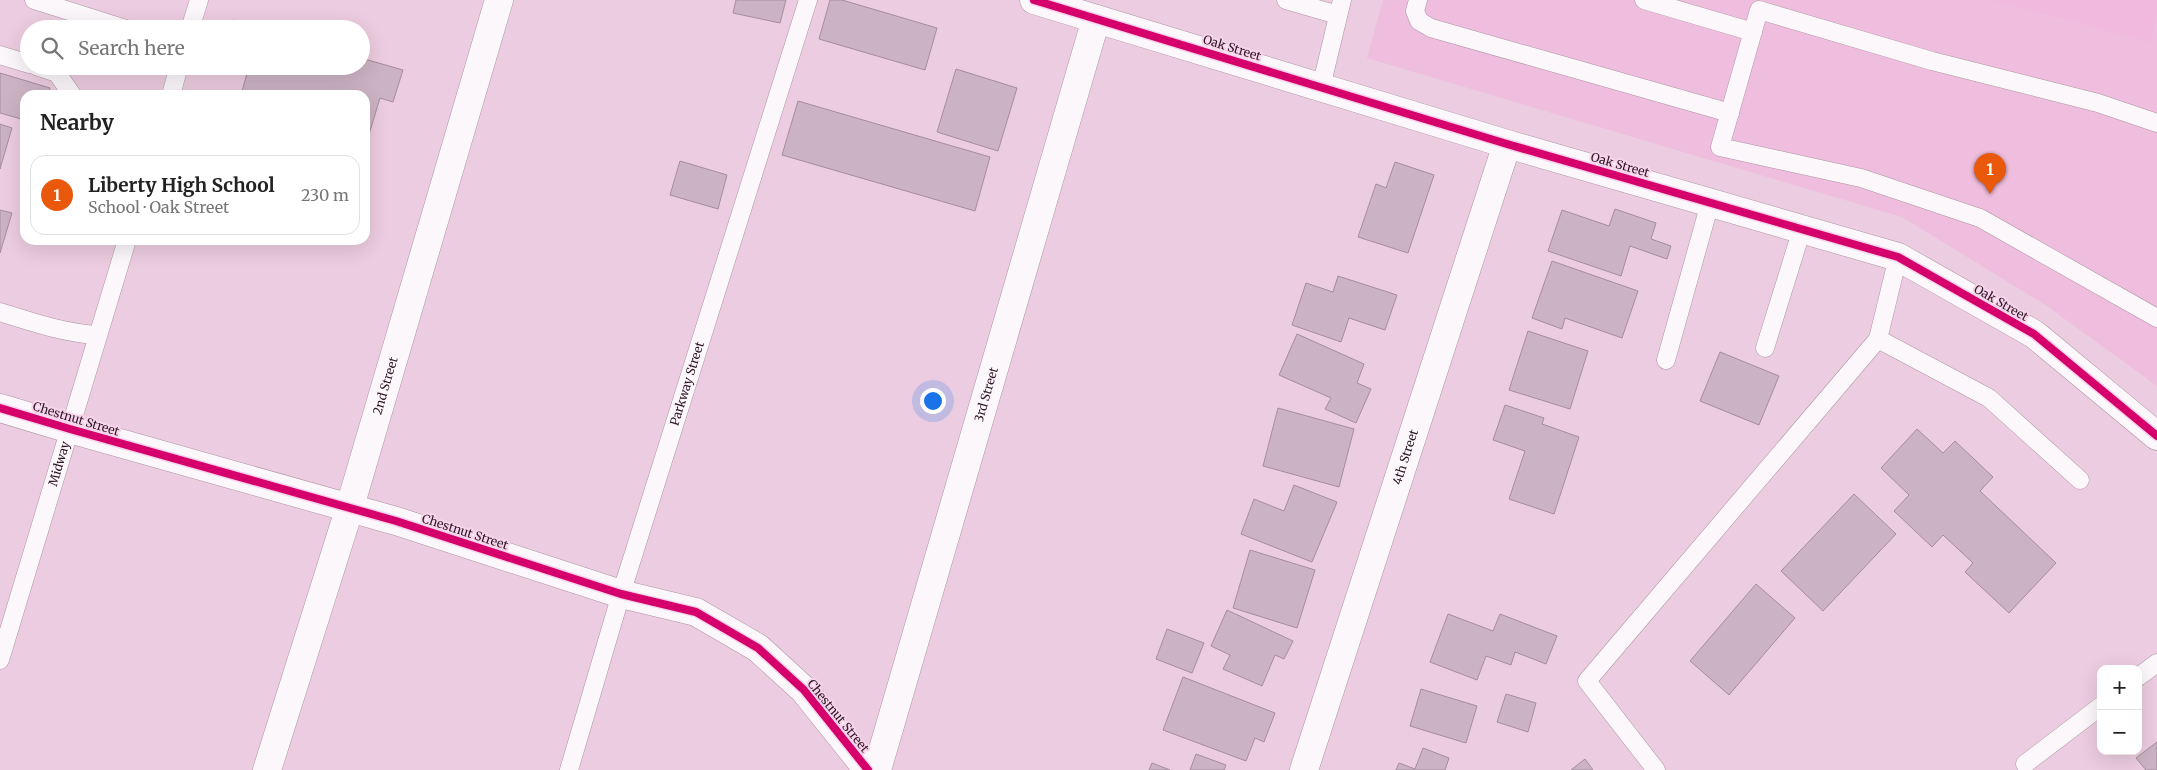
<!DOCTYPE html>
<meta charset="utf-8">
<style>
:root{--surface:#fff;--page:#f6f6f6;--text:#222;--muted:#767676;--line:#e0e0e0;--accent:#ea580c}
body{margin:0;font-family:Merriweather,serif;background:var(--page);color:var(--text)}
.controls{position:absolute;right:15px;bottom:15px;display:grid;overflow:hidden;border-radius:10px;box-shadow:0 5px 20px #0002}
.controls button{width:45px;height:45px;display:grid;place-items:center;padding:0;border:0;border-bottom:1px solid var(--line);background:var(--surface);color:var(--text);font:25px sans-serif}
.you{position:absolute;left:932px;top:400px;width:18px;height:18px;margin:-12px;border:4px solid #fff;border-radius:50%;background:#1a73e8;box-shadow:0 0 0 8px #1a73e833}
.badge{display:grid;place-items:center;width:32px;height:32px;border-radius:50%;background:var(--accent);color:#fff;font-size:16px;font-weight:700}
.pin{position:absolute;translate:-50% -41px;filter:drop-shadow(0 1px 2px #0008)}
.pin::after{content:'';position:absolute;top:26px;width:18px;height:15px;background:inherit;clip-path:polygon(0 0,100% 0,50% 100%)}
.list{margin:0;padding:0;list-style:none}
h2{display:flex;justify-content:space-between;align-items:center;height:65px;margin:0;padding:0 20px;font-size:21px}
h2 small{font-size:16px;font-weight:400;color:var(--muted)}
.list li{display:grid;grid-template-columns:32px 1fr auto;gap:15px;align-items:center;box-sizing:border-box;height:80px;margin:0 10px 10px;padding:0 10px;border:1px solid var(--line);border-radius:15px}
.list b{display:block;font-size:19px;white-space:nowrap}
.list p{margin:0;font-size:16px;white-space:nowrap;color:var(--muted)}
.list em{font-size:16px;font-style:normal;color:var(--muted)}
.icon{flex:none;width:28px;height:28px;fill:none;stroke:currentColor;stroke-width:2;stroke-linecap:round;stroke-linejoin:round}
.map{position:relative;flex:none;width:2157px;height:770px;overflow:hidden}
.search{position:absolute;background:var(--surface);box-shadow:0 5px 20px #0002;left:20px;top:20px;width:350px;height:55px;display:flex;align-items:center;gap:12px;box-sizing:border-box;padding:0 18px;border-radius:28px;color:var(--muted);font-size:19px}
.panel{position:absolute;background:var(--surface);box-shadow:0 5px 20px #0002;left:20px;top:90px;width:350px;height:155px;border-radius:15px}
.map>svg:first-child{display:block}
.built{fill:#efbddd}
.green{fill:#f2b9de}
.building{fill:#ccb3c3;stroke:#a58d9c}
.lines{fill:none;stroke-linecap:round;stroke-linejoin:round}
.lane-casing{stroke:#ad96a5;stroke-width:19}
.street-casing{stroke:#ad96a5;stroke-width:29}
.secondary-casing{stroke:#ad96a5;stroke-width:29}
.lane{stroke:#fcf7fa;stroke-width:18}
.street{stroke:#fcf7fa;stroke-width:28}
.secondary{stroke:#fcf7fa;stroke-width:28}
.cycleway-casing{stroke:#f8d4eb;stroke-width:11}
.cycleway{stroke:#d6006c;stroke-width:8}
.labels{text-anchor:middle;stroke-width:4;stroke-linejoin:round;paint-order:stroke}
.street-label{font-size:12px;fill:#2c1725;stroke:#f8d4eb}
</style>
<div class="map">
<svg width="2157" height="770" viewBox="0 0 2157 770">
<rect width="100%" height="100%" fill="#eccce0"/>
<!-- built -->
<polygon class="built" points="1383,0 2157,0 2157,386 2047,306 1902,217 1367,58"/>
<!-- green -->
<polygon class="green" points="1991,0 2157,0 2157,14 2150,42"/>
<!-- building -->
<g class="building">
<polygon points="736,0 786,0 780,23 733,13"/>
<polygon points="830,0 842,0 937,28 925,70 819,39"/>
<polygon points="233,20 264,29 230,29"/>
<polygon points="361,58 403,70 393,102 380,98 365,148 365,95 241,95 249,66 361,66"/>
<polygon points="956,69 1017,88 998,151 937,132"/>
<polygon points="0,73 50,88 48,95 25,95 25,120 0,113"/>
<polygon points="798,101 990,157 975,211 782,155"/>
<polygon points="0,124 12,128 0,169"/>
<polygon points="680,161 727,175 718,209 670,195"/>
<polygon points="1395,162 1434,175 1408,253 1358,237 1376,184 1386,188"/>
<polygon points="1615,209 1656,223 1651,239 1671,246 1667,259 1630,246 1621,276 1548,251 1562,210 1609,226"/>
<polygon points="0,210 12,213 0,253"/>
<polygon points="1552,261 1638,291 1622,338 1565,318 1562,329 1532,318"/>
<polygon points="1338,276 1397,295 1385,330 1349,318 1341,342 1292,325 1306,283 1333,292"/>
<polygon points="1528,331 1588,351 1570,409 1509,390"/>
<polygon points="1297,334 1364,364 1357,383 1371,389 1356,423 1325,409 1331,398 1279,375"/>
<polygon points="1720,352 1779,376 1759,425 1700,401"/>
<polygon points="1505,405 1544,418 1542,424 1579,437 1554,514 1509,499 1525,451 1493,440"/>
<polygon points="1278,408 1354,429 1339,487 1263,466"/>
<polygon points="1917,429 1943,453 1955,441 1993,477 1980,491 2056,563 2009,613 1965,572 1973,563 1943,535 1932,547 1894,511 1909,495 1881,468"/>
<polygon points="1294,485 1337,502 1312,562 1241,534 1254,499 1284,511"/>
<polygon points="1854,494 1896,534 1823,611 1781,571"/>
<polygon points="1250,550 1315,570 1297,628 1233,608"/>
<polygon points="1756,584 1795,618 1729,695 1690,661"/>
<polygon points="1227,610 1293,641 1284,659 1275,655 1262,686 1223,669 1230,655 1211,646"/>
<polygon points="1448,614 1493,631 1500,614 1557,636 1546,664 1515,652 1511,665 1486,656 1477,680 1430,662"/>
<polygon points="1167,629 1204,643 1192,673 1156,659"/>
<polygon points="1183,677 1275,713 1264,742 1255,738 1246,761 1163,730"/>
<polygon points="1421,689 1477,706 1466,743 1410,726"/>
<polygon points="1506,694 1536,703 1528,732 1497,722"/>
<polygon points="2157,742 2157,770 2146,770 2136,758"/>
<polygon points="1423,748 1449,758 1445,770 1396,770 1399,763 1415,769"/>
<polygon points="1196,754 1226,765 1224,770 1190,770"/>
<polygon points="1585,759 1593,770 1571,770"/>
<polygon points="1152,763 1170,770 1149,770"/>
</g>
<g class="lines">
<defs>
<g id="lane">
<polyline points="34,0 126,29"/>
<polyline points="1286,0 1338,15"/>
<polyline points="1418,0 1415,11 1419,21 1431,28 1730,113"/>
<polyline points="1644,0 1753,32"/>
<polyline points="190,29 199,0"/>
<polyline points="0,55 29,64"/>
<polyline points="36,66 57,73 72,95"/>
<polyline points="1321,87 1342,0"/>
<polyline points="171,95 179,66"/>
<polyline points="2157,123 2098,103 1932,61 1759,10 1720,147 1861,178 1980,218 2157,318"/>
<path d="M0 312C32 322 64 333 98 335"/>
<polyline points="1878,339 1989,398 2080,480"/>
<polyline points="1765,348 1802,229"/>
<polyline points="1666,360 1710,203"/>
<path id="s1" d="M0 660 127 240"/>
<polyline points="2138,677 2157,663"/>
<polyline points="2025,764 2101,706"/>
<path id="s2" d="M569 770 621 594 808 0"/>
<polyline points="1656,770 1587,681 1878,339 1898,257"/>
</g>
<g id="street">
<polyline points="0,408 70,429 396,521 621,594 696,612 758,648 804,690 868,770"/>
<path id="s3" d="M267 770 349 510 499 0"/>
<path id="s4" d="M877 770 1096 19"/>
<path id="s5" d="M1304 770 1507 144"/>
</g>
<polyline id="secondary" points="1034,0 1507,144 1898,257 2034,334 2157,436"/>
</defs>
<!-- lane casing -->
<use href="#lane" class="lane-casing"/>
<!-- street casing -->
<use href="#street" class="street-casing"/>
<!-- secondary casing -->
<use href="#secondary" class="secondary-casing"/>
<!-- lane -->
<use href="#lane" class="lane"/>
<!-- street -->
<use href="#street" class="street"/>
<!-- secondary -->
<use href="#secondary" class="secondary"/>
<defs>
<g id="cycleway">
<polyline points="1034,0 1507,144 1898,257 2034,334 2157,436"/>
<polyline points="0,408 70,429 396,521 621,594 696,612 758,648 804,690 868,770"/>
</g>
</defs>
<!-- cycleway casing -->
<use href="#cycleway" class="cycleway-casing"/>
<!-- cycleway -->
<use href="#cycleway" class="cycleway"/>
</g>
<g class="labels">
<!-- street labels -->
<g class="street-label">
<text transform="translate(1232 48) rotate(17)" y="4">Oak Street</text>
<text transform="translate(1620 165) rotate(16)" y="4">Oak Street</text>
<text transform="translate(2001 303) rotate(30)" y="4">Oak Street</text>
<text dy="4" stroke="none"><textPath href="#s2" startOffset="404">Parkway Street</textPath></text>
<text dy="4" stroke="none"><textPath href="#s3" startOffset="402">2nd Street</textPath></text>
<text dy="4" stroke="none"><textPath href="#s4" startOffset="391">3rd Street</textPath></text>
<text transform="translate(76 419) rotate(17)" y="4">Chestnut Street</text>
<text dy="4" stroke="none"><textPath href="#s5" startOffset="329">4th Street</textPath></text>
<text dy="4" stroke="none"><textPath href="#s1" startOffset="205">Midway</textPath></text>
<text transform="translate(465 532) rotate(18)" y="4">Chestnut Street</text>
<text transform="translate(838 716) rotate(51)" y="4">Chestnut Street</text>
</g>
</g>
</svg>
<div class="controls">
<button>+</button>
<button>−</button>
</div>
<div class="you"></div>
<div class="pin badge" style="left:1990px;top:194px">1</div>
<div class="search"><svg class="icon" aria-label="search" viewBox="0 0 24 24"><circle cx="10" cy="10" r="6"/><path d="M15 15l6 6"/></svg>Search here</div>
<section class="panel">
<h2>Nearby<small></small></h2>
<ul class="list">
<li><span class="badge">1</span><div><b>Liberty High School</b><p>School · Oak Street</p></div><em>230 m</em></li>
</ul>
</section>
</div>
